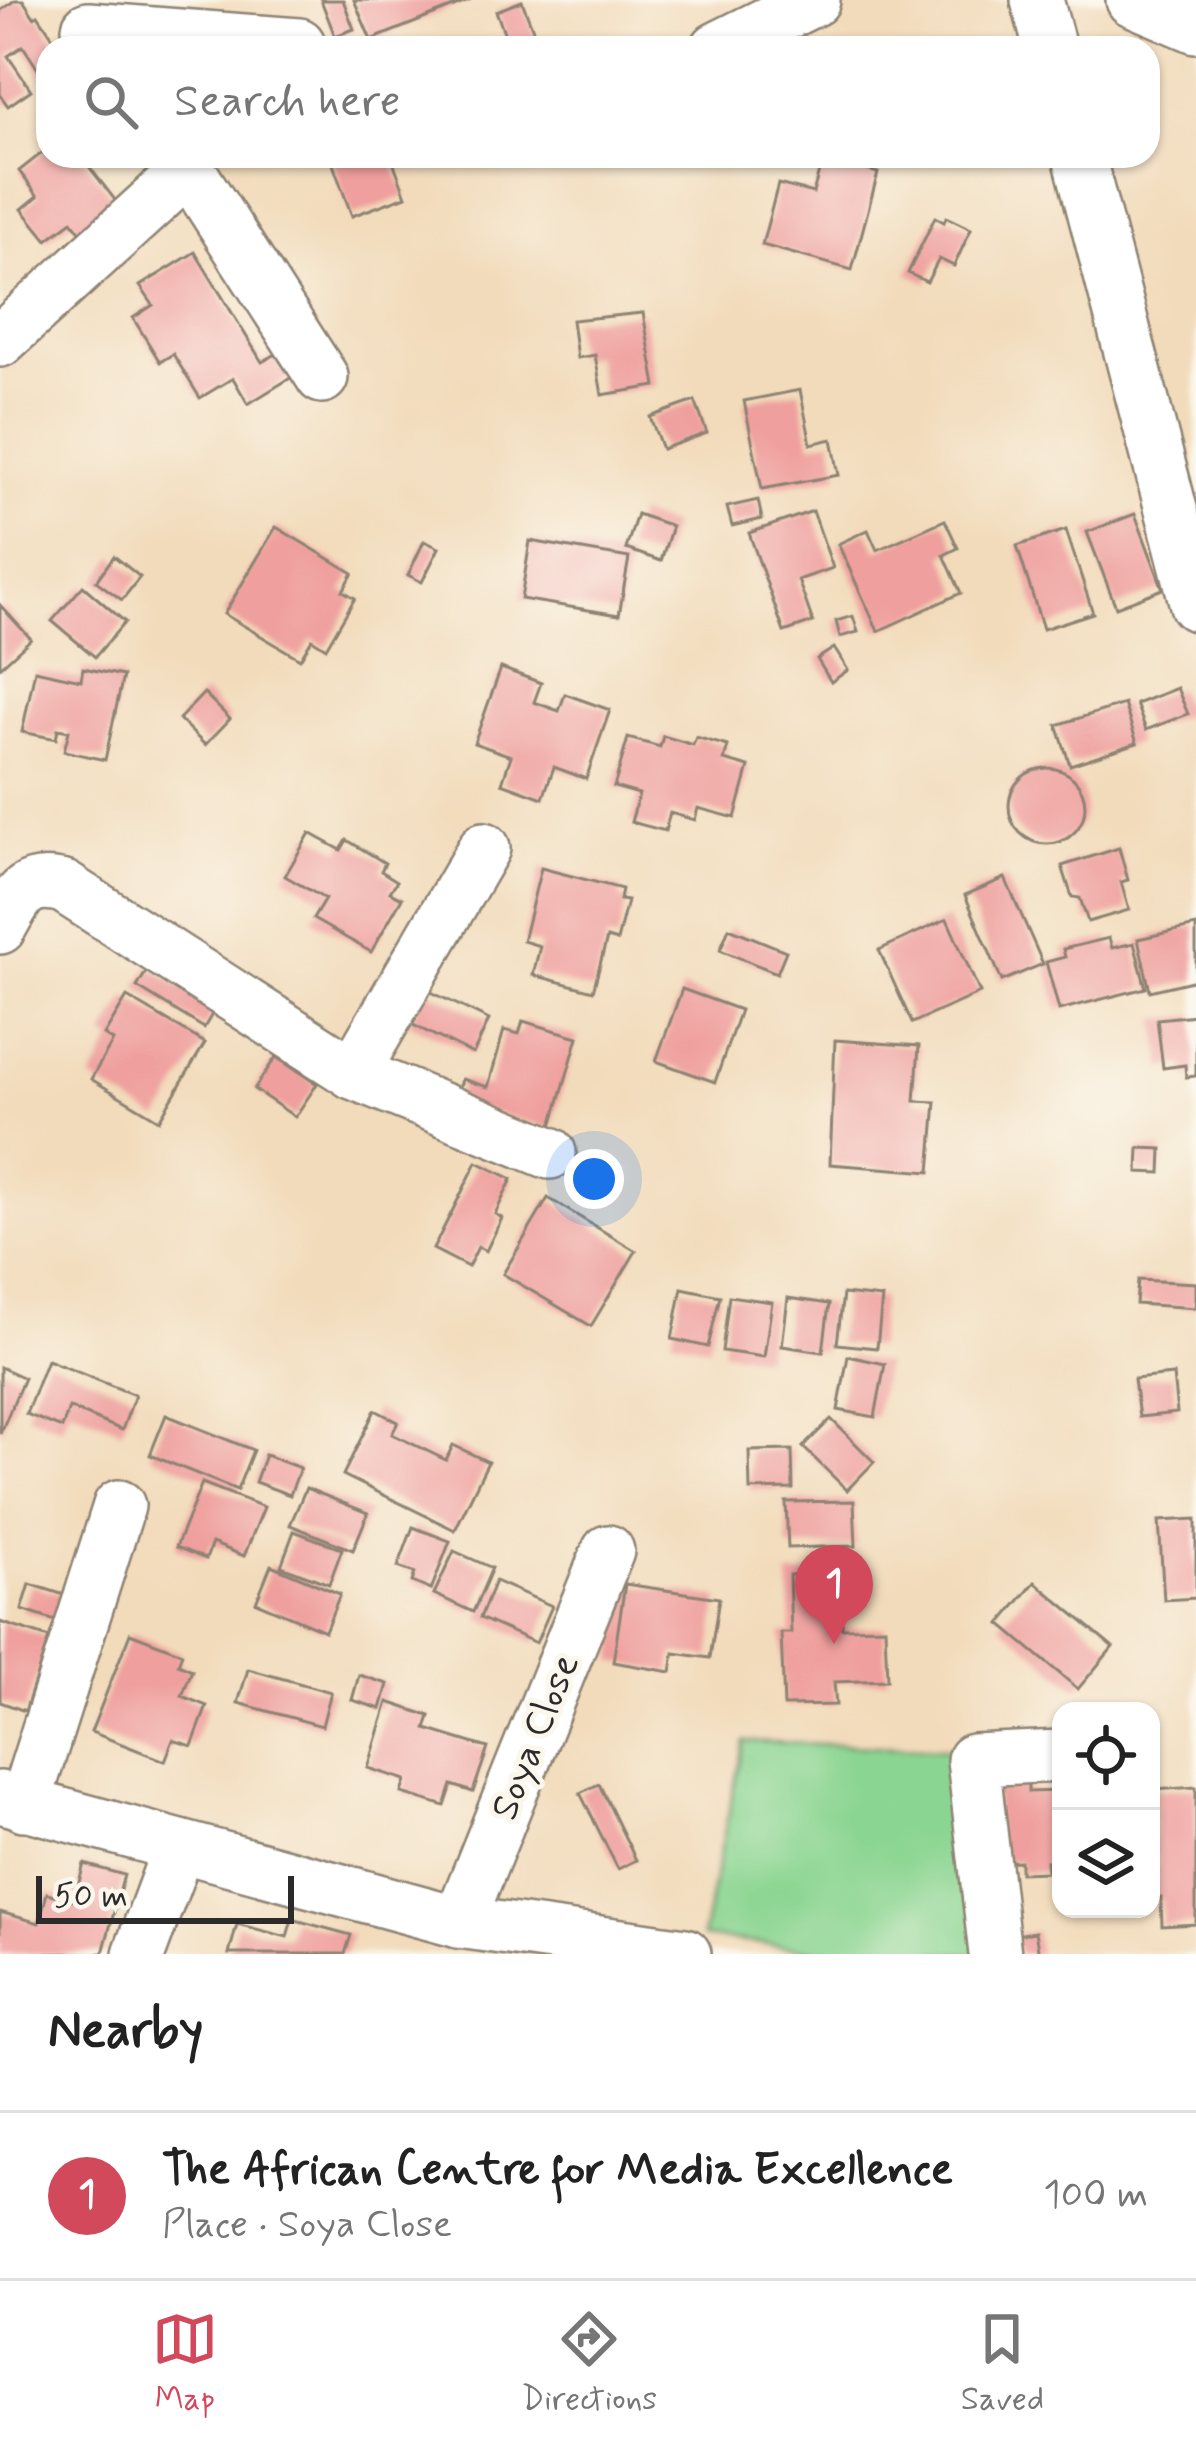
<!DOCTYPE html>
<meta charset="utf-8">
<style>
:root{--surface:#fff;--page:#f6f6f6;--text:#222;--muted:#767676;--line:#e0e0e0;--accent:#d1495b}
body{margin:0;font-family:Mynerve,sans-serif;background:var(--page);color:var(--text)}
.controls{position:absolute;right:36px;bottom:36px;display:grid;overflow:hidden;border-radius:24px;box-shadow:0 3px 9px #0004}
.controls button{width:108px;height:108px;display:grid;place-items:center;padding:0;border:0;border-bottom:3px solid var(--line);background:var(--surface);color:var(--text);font:60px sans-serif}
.scale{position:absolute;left:36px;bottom:30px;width:258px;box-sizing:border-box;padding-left:12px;border:6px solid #2b2b2b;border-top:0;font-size:33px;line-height:42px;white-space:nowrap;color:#2b2b2b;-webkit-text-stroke:9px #fbf7ec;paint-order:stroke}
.you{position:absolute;left:594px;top:1179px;width:42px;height:42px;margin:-30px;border:9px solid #fff;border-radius:50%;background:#1a73e8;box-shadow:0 0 0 18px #1a73e833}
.badge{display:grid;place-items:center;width:78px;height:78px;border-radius:50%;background:var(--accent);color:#fff;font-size:39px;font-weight:700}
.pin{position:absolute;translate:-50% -99px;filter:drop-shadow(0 3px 6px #0008)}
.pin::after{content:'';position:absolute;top:63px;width:42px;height:36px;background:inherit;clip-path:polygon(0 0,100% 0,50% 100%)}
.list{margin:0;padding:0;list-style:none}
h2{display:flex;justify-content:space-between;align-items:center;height:156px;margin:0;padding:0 48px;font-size:51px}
h2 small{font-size:39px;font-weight:400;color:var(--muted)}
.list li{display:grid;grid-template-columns:78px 1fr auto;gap:36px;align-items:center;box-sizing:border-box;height:168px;padding:0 48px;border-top:3px solid var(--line)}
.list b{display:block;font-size:45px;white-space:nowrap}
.list p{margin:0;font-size:39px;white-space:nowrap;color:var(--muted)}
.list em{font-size:39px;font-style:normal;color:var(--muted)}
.icon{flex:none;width:66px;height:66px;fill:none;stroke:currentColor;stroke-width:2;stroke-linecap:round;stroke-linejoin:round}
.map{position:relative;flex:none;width:1196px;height:1954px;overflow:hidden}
.search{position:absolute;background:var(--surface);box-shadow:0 3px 9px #0004;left:36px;right:36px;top:36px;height:132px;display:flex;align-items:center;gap:30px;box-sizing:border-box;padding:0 42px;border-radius:36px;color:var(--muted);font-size:45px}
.sheet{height:324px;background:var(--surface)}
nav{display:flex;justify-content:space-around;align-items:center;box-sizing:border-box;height:168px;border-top:3px solid var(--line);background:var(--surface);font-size:33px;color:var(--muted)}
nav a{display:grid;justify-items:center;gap:6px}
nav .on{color:var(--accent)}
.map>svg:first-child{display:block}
.green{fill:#8bd592;stroke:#5b805e;stroke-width:3}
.building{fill:#ef9f9d}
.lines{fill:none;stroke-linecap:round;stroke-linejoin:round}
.minor-casing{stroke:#8e8373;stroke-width:56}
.minor{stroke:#fff;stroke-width:51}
.labels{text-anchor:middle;stroke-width:10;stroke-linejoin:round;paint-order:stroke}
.street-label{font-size:39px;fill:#2b2b2b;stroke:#fbf7ec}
</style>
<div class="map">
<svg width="1196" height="1954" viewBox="0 0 1196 1954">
<rect width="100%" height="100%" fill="#fbf7ec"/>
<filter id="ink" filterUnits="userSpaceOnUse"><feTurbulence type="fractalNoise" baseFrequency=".00833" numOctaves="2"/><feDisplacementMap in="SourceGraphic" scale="24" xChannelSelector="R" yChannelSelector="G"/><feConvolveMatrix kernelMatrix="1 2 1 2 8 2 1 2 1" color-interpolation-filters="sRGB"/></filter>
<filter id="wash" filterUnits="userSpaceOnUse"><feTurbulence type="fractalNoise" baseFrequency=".004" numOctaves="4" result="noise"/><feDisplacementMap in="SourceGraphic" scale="48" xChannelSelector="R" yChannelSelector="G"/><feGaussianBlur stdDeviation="2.7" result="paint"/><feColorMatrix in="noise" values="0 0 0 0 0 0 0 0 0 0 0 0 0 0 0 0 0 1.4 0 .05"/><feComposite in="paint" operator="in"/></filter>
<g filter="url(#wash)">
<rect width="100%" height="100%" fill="#f2dbbb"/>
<!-- green -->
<polygon class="green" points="744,1741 965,1750 996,1954 851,1954 702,1937"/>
<g id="blocks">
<!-- building -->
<g class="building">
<polygon points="15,0 23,0 34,17 38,15 60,48 48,48 45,80 23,46 8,56 31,90 8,106 0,95 0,11"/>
<polygon points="321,0 343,0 354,29 335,36"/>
<polygon points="354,0 471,0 371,40"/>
<polygon points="522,1 540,48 510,48 496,11"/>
<polygon points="48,148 48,156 81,156 122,209 85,238 72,221 47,240 22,209 38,196 19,171"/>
<polygon points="330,156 391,156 406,196 352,216"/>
<polygon points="823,157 878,173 852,270 762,245 778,184 813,193"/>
<polygon points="935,217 944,222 946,217 971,229 954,266 939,259 927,282 908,273"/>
<polygon points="195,252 262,362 278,353 292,377 248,404 233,378 200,398 173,354 160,362 133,318 153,305 140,286"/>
<polygon points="643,313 656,386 602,395 595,355 577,358 572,320"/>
<polygon points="800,390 811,444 832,439 839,475 762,489 744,401"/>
<polygon points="695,401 707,433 662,449 650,417"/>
<polygon points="758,500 762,519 732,526 727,507"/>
<polygon points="813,511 833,568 798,580 813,622 784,632 749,533"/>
<polygon points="637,514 672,526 661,561 626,549"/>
<polygon points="1135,514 1163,589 1116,607 1087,532"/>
<polygon points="945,520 958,548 944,555 961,593 878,631 838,544 868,530 877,550"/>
<polygon points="276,527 353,573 343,591 355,598 326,648 312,639 300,659 224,614"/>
<polygon points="1066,530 1093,613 1043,629 1017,546"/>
<polygon points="424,541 439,548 422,582 408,575"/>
<polygon points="530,541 629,558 619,615 521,599"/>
<polygon points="114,556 140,577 122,600 96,581"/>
<polygon points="83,586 125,622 95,657 52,621"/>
<polygon points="0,605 31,639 0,667"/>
<polygon points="853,616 858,632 840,637 836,621"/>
<polygon points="834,648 848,670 831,682 817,659"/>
<polygon points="83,668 123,676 105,760 64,751 69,731 58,729 56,739 22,732 35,670 81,680"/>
<polygon points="501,668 541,683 534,702 559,711 565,694 610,710 586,779 554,767 543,798 502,783 511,756 474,743"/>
<polygon points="1177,688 1188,714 1146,730 1136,704"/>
<polygon points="204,693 230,719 205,745 179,719"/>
<polygon points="1124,704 1137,743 1070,765 1057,725"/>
<polygon points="663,736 693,745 696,737 728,746 724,760 749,767 735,818 698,808 695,820 670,813 665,831 631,822 639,794 614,787 628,738 660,747"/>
<circle cx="1047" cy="806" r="38"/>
<polygon points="310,833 341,850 347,840 385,863 381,871 397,881 390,892 402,898 371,952 313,919 325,899 285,876"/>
<polygon points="1119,848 1128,880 1121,882 1129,910 1088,922 1080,898 1072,897 1062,866"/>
<polygon points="541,868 622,889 620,900 627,901 617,941 607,938 593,991 533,975 540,946 523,941"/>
<polygon points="1005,878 1043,964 1002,981 965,895"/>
<polygon points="947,919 980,993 912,1023 879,950"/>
<polygon points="1196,926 1196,980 1150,991 1138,939"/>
<polygon points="729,928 786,951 777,973 720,950"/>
<polygon points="1109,938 1112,948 1134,943 1146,988 1059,1010 1046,962 1065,957 1063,949"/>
<polygon points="149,967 215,1009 204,1028 137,987"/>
<polygon points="425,989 489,1020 473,1054 409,1023"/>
<polygon points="682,989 740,1010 715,1082 656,1061"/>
<polygon points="127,997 205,1043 159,1120 91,1079 113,1041 104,1035"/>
<polygon points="1196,1015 1196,1076 1186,1077 1185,1065 1163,1068 1157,1019"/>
<polygon points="523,1021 578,1037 551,1129 456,1102 462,1079 488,1087 504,1030 519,1034"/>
<polygon points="835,1040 919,1046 915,1101 936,1102 930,1172 830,1164"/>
<polygon points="276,1057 317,1084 295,1117 254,1089"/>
<polygon points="1139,1148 1162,1149 1161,1173 1138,1172"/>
<polygon points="477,1162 512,1179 495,1214 502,1218 486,1251 478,1247 468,1267 433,1249"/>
<polygon points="548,1198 636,1251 591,1326 503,1274"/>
<polygon points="1138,1280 1196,1283 1196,1308 1136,1304"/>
<polygon points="682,1288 720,1296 708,1347 672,1339"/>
<polygon points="843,1294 882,1298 877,1348 837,1344"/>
<polygon points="729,1296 772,1302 764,1357 722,1351"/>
<polygon points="788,1298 829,1304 823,1352 782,1346"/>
<polygon points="848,1356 885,1364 875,1417 838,1410"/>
<polygon points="47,1360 135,1395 122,1430 69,1408 62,1428 26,1414"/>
<polygon points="0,1367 24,1378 0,1434"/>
<polygon points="1173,1375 1177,1413 1139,1417 1134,1379"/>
<polygon points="375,1410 398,1422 392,1434 446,1460 453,1445 488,1462 455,1530 343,1475"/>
<polygon points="166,1415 253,1450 237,1490 150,1455"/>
<polygon points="831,1419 874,1462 847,1490 803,1447"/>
<polygon points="792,1450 793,1489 750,1490 749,1451"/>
<polygon points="265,1455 300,1468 290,1495 255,1482"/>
<polygon points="202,1483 264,1507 244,1556 212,1543 206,1559 176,1547"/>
<polygon points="306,1488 368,1513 353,1550 290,1525"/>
<polygon points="854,1501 856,1546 788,1548 786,1502"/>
<polygon points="1196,1519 1196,1598 1164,1600 1159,1521"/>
<polygon points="413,1527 450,1541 431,1590 412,1582 415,1573 398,1567"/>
<polygon points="294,1531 342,1549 329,1584 281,1566"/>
<polygon points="454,1551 492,1568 473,1612 434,1594"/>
<polygon points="271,1565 340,1594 325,1631 256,1602"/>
<polygon points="840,1573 842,1628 885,1627 887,1680 834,1682 836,1705 784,1706 781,1633 791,1633 789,1575"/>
<polygon points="495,1581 552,1606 536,1643 480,1618"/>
<polygon points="1035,1582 1113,1647 1078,1689 1000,1624"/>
<polygon points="30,1584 77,1599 68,1625 22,1610"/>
<polygon points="625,1584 719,1598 710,1658 674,1653 671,1672 613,1662"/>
<polygon points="0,1622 49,1638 25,1711 0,1702"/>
<polygon points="130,1633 182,1653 178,1664 192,1670 182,1696 207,1706 192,1746 173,1740 165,1761 91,1732"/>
<polygon points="248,1669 331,1692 322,1726 238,1703"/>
<polygon points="359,1675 388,1684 381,1709 352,1700"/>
<polygon points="388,1702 430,1716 426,1729 488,1748 473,1792 452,1785 445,1806 402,1793 406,1780 368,1768"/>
<polygon points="1028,1779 1028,1792 1061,1791 1061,1860 1046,1861 1047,1872 1020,1873 1020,1861 999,1862 994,1781"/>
<polygon points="599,1784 636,1860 618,1869 580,1793"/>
<polygon points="1196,1787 1196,1924 1162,1926 1161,1898 1151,1898 1151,1867 1157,1866 1156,1855 1151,1856 1154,1790"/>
<polygon points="84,1864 124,1875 103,1953 0,1954 0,1912 39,1923 47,1893 74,1900"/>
<polygon points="292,1919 351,1935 345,1954 229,1954 237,1924 287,1937"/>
<polygon points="1035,1932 1039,1954 1019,1954 1016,1935"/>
</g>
</g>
</g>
<g filter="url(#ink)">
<use href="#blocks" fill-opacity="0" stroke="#8e8373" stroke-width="3"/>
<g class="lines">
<defs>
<g id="minor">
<polyline points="1037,0 1050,48"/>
<polyline points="1132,0 1196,27"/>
<polyline points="88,28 299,44"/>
<polyline points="717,48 814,0"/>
<polyline points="180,156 322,377"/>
<polyline points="1079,156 1196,605"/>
<polyline points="0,341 189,169"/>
<path d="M0 928C18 896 24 877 64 887L353 1073 550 1153"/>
<polyline points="353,1073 484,848"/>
<polyline points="0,1797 459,1922 685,1954"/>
<polyline points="24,1805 119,1506"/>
<polyline points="459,1922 608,1551"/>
<polyline points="139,1954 179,1846"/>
<polyline points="995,1954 973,1760 1061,1756"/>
</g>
</defs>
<!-- minor casing -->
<use href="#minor" class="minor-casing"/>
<!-- minor -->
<use href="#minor" class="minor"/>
</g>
</g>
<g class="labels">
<!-- street labels -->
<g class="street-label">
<text transform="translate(533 1736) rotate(-68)" y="14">Soya Close</text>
</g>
</g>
</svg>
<div class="controls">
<button><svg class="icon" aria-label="locate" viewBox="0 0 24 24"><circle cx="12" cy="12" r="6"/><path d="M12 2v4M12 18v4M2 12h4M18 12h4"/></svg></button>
<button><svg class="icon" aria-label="layers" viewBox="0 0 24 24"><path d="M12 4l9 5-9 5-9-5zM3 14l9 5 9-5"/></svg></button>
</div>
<div class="scale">50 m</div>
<div class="you"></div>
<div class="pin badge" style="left:834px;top:1644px">1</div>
<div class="search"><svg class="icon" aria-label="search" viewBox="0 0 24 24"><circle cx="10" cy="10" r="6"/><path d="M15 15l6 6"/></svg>Search here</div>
</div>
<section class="sheet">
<h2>Nearby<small></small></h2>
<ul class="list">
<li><span class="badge">1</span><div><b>The African Centre for Media Excellence</b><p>Place · Soya Close</p></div><em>100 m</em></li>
</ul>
</section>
<nav>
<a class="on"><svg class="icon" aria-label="map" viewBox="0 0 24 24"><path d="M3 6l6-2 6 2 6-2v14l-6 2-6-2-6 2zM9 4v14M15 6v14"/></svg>Map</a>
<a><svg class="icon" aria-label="directions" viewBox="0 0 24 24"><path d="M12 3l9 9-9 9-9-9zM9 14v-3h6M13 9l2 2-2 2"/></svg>Directions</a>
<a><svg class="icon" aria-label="saved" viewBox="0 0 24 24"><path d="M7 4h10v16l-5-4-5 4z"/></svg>Saved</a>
</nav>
